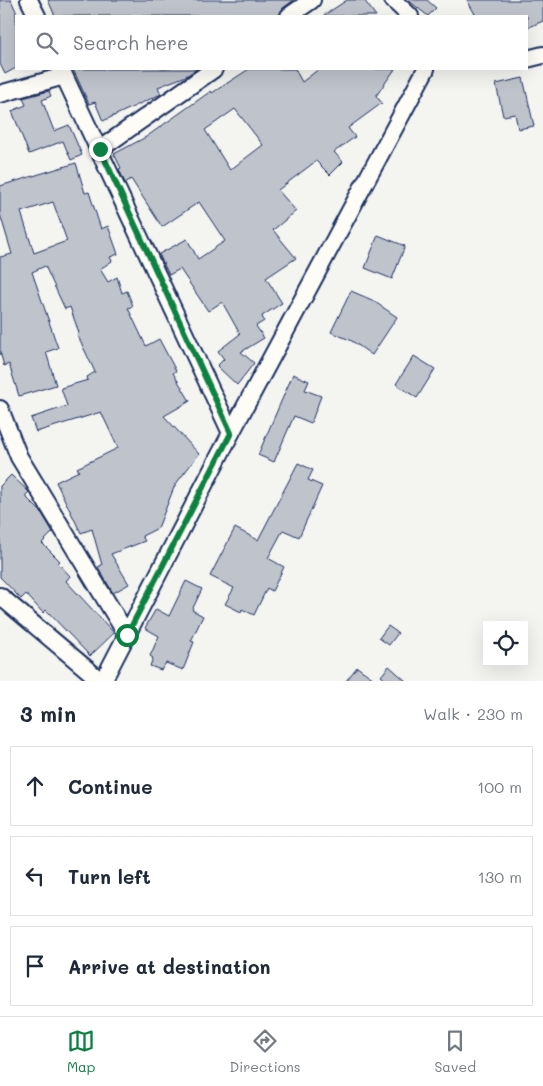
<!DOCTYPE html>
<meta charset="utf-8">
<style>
:root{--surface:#fff;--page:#f2f2f3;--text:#1f2937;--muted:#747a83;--line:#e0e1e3;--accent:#0b8043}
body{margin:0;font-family:Mali,sans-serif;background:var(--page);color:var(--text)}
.controls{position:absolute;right:15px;bottom:15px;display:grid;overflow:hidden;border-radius:0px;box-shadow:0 5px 20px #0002}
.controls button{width:45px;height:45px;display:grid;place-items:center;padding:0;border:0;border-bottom:1px solid var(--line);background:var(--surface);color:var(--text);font:25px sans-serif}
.stop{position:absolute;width:15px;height:15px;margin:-11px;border:4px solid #0b8043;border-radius:50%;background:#fff}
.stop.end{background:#0b8043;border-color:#fff;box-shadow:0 1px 5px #0008}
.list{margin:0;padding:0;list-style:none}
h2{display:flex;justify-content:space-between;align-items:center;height:65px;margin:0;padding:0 20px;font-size:21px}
h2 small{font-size:16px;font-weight:400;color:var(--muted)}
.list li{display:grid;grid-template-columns:32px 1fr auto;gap:15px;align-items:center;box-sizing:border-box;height:80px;margin:0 10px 10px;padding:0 10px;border:1px solid var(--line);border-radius:0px}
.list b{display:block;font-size:19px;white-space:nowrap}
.list em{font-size:16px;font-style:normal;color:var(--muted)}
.icon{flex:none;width:28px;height:28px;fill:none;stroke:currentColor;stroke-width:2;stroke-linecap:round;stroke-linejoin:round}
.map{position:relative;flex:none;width:543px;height:681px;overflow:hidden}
.search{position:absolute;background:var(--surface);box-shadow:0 5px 20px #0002;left:15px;right:15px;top:15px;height:55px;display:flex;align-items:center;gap:12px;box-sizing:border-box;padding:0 18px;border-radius:0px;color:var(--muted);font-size:19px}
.sheet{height:335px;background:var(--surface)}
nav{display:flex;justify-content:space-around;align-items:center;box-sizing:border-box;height:70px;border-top:1px solid var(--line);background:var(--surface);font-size:14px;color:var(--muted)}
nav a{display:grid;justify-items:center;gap:2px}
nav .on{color:var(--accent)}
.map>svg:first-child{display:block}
.building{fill:#bfc3cc;stroke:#1b2f5e;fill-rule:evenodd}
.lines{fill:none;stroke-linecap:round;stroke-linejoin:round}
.street-casing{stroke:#1b2f5e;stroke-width:20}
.street{stroke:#fdfcf7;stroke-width:16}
.route{stroke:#0b8043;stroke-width:6}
</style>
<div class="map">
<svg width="543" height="681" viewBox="0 0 543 681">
<rect width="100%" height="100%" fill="#f4f4f1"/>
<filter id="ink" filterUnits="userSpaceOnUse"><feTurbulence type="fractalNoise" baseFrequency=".02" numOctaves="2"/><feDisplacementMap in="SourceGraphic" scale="10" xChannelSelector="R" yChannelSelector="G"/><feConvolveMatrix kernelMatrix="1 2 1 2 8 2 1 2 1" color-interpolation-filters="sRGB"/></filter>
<g filter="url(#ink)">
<!-- building -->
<g class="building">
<polygon points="0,0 11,0 16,11 16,68 5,74 0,64"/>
<polygon points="48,0 294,0 283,8 279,16 55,16"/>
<polygon points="347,0 364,0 376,16 323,16"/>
<polygon points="408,0 427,0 436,8 428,16"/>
<polygon points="467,0 543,0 543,21 527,28 527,16 476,16"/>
<polygon points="73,69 197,69 186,76 158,87 161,94 103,121 95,102 89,104"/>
<path d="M249 69H295L302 82 319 69H395L376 96 382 103 348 128 355 137 334 152 343 162 330 175 316 161 278 190 296 211 273 230 296 258 266 278 282 303 262 316 264 321 256 326 264 338 241 352 254 363 237 385 217 366 224 359 218 351 240 334 222 302 208 311 180 269 169 275 159 254 187 239 198 259 225 241 199 202 162 227 131 179 125 183 119 169 121 168 114 154 146 137 211 91 212 93ZM235 109 263 145 230 170 205 130Z"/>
<polygon points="523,78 534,126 518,129 515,114 503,116 496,84"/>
<polygon points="49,91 51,96 42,100 54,131 69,125 82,155 71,160 63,141 29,154 12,111 26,105 23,98"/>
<path d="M76 163 85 193 89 192 101 229 108 226 118 254 110 257 112 261 100 269 108 282 117 277 122 293 127 291 133 306 128 308 146 346 159 339 176 371 173 373 190 401 164 416 199 454 175 485 158 528 142 536 145 541 111 554 129 584 113 593 98 567 102 565 92 529 81 533 56 482 79 471 77 468 118 448 101 412 36 432 31 418 67 406 61 388 88 380 87 377 95 372 77 334 79 333 70 307 65 309 45 266 32 272 58 348 46 352 56 385 19 396 9 364 4 366 0 352V257L12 254 0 214V186ZM53 202 67 241 34 253 21 212Z"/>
<polygon points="378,235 405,246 392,279 365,268"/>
<polygon points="351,291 372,300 397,317 372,355 352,341 331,332"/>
<polygon points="414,356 435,369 417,398 396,384"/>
<polygon points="293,374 309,381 305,390 321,396 311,423 294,416 274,462 258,455"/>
<polygon points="298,463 313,470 308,480 322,486 299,537 283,530 268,558 284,567 272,591 267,588 254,615 242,609 241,612 225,604 234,588 210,576 235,528 258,540"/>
<polygon points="11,475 27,490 29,492 25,496 41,512 53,532 42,543 60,561 58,563 70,576 66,581 114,633 90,656 46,610 43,613 26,594 21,599 0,577 0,486"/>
<polygon points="186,581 202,589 192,610 203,616 191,641 194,642 183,670 166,663 161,670 150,666 153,658 150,656 159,636 145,628 156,609 169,616"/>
<polygon points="388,626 398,633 389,645 379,638"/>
<polygon points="389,666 406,681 387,681 381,676"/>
<polygon points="357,667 377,681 346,681"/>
</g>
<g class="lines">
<defs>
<g id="street">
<polyline points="29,0 37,16"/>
<polyline points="393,0 410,16"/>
<polyline points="289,16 312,0"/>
<polyline points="527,59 543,55"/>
<polyline points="61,69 231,433"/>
<polyline points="0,94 64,76"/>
<polyline points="100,149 214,69"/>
<polyline points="0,409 19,457 127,635"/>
<polyline points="0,596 101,681"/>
<polyline points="103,681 231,433 426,69"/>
</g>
</defs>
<!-- street casing -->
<use href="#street" class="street-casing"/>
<!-- street -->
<use href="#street" class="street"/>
</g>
</g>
<g class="lines" filter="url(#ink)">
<!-- route -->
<polyline class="route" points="100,149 231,433 127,635"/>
</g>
</svg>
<div class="controls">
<button><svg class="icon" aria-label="locate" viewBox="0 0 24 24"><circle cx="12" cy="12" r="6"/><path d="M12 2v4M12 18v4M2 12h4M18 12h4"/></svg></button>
</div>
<div class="stop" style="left:127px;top:635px"></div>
<div class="stop end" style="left:100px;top:149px"></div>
<div class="search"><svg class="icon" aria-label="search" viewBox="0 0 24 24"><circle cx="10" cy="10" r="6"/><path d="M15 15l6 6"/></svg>Search here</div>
</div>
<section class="sheet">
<h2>3 min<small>Walk · 230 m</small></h2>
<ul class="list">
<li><svg class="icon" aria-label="ahead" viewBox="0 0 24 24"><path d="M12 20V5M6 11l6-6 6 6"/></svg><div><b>Continue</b></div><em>100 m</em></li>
<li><svg class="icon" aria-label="left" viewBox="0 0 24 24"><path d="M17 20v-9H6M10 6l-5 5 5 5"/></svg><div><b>Turn left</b></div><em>130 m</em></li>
<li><svg class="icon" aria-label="arrive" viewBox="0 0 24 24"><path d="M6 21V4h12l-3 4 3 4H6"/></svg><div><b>Arrive at destination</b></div></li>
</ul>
</section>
<nav>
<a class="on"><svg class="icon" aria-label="map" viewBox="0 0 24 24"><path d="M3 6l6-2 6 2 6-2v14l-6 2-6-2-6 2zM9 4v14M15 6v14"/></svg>Map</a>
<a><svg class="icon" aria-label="directions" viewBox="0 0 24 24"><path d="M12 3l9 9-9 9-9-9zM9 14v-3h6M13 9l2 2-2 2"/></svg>Directions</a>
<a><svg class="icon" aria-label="saved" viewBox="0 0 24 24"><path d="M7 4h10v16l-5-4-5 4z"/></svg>Saved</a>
</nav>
